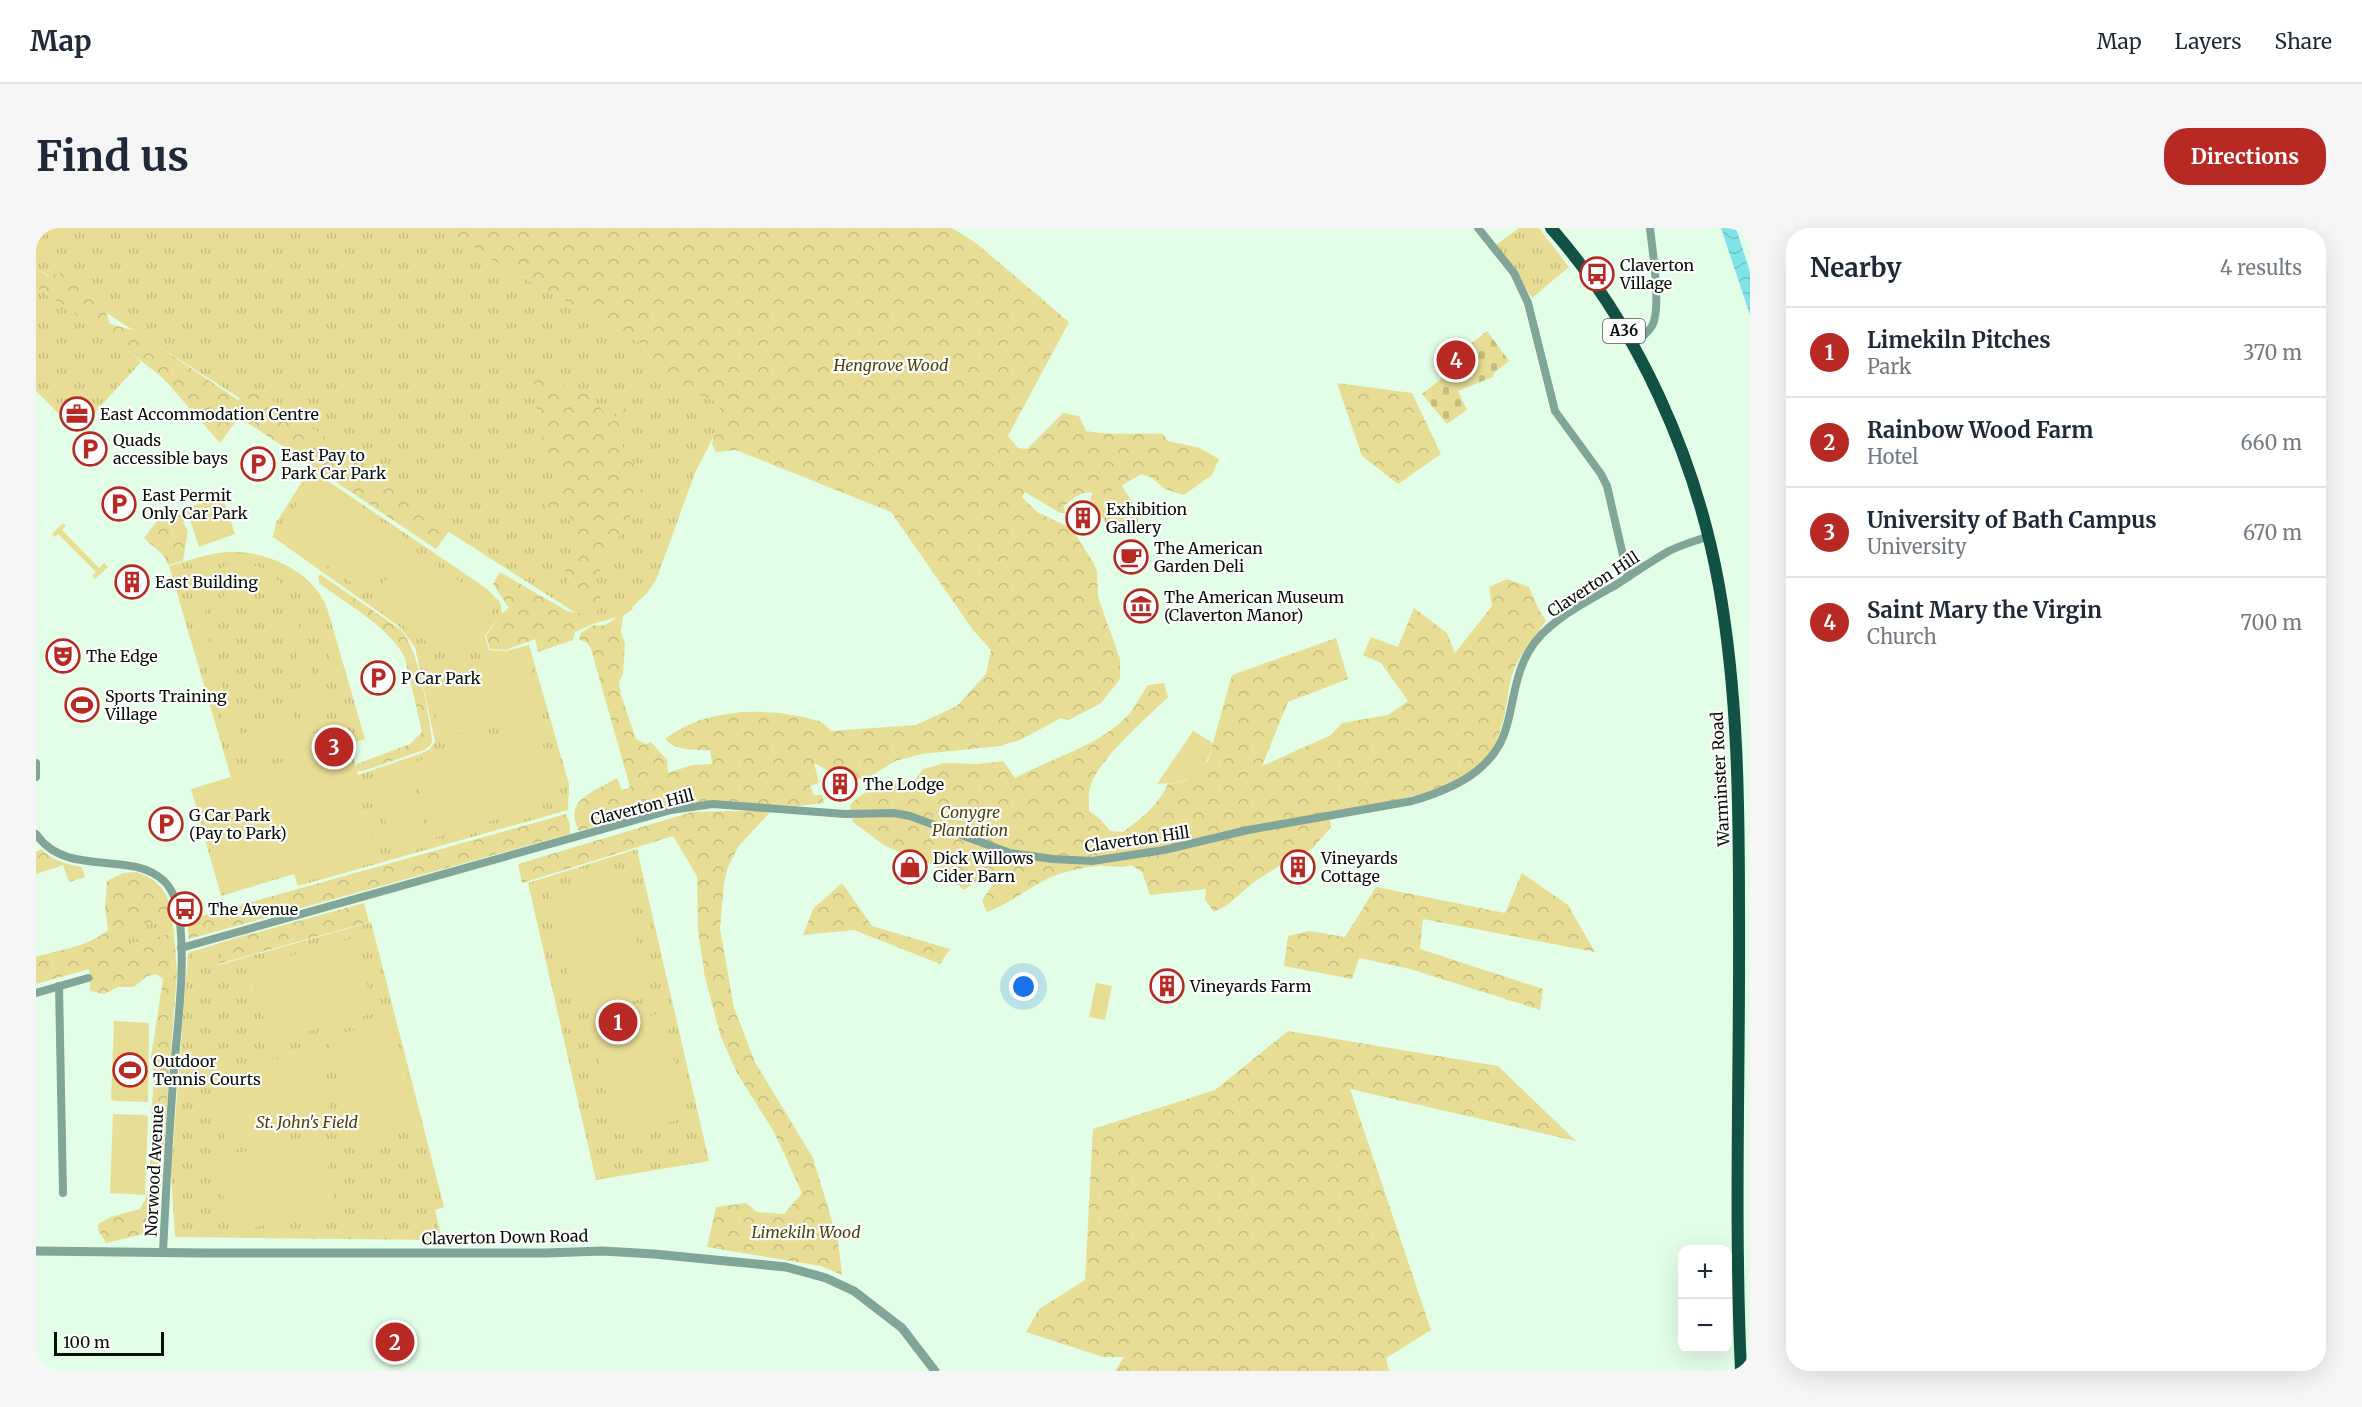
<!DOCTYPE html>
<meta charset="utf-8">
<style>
:root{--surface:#fff;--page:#f6f6f7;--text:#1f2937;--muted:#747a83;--line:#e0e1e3;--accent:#b82924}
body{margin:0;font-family:Merriweather,serif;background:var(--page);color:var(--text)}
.controls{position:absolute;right:18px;bottom:18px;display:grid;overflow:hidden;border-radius:12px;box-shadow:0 6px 24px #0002}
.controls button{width:54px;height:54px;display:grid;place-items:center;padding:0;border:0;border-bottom:2px solid var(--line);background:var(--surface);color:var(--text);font:30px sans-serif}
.scale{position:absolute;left:18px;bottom:15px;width:110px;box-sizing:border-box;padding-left:6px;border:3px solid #070f08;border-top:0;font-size:16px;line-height:21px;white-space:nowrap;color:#070f08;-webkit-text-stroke:4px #fff;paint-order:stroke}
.you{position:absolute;left:988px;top:759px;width:21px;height:21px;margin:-15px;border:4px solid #fff;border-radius:50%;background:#1a73e8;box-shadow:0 0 0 9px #1a73e833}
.badge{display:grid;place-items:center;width:39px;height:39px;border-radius:50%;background:var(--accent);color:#fff;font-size:20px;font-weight:700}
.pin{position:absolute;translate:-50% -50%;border:3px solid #fff;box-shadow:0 2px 6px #0006}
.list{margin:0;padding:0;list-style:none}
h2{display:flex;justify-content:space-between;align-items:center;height:78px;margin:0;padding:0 24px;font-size:26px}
h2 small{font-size:20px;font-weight:400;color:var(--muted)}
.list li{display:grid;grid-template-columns:39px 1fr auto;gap:18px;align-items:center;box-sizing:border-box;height:90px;padding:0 24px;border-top:2px solid var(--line)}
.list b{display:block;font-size:22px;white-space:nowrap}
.list p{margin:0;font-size:20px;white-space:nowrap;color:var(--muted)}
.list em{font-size:20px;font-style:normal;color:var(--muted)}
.map{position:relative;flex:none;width:1714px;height:1143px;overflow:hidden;border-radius:24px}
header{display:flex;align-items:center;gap:36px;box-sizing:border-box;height:84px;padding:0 30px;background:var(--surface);border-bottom:2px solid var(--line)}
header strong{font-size:28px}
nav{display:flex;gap:33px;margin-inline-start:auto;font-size:21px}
.intro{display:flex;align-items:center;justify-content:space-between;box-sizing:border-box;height:144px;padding:0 36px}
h1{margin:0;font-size:42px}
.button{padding:15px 27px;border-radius:24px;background:var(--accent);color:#fff;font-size:21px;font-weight:700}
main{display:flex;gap:36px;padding:0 36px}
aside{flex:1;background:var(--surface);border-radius:24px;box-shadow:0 6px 24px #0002}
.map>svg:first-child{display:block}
.grass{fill:url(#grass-tufts)}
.forest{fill:url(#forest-crowns)}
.cemetery{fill:url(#cemetery-stones)}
.garden{fill:#e7dd95;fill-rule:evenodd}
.water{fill:url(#water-waves)}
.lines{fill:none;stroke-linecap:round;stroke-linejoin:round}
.minor{stroke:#82a59a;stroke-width:8}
.tertiary{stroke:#82a59a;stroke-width:9}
.trunk{stroke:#115244;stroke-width:12}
.labels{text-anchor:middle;stroke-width:4.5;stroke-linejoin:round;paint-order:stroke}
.shield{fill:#fff;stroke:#515752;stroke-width:1.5}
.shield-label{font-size:15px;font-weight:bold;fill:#070f08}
.poi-label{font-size:16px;fill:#070f08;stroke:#fff;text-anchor:start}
.park-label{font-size:16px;font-style:italic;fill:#4c440a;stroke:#fff}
.street-label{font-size:16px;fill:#070f08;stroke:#fff}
</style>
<header>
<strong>Map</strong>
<nav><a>Map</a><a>Layers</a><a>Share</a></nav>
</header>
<div class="intro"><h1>Find us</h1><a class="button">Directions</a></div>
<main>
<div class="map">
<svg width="1714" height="1143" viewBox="0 0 1714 1143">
<defs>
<pattern id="grass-tufts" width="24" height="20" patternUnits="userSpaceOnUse" patternTransform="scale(1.5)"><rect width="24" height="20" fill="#e7dd95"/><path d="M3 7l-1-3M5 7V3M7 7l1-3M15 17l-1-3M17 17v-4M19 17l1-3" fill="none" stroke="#c5bc7f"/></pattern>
<pattern id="forest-crowns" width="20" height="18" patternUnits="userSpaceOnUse" patternTransform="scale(1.5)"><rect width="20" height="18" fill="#e7dd95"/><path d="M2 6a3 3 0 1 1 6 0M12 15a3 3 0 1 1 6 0" fill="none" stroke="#c5bc7f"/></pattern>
<pattern id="cemetery-stones" width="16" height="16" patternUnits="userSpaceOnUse" patternTransform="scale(1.5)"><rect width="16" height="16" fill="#e7dd95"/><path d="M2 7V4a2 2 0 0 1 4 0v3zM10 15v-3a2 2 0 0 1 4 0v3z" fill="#c5bc7f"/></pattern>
<pattern id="water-waves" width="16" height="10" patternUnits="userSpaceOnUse" patternTransform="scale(1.5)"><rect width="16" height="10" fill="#80e3e6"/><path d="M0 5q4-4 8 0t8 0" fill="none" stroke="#6dc2c4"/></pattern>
</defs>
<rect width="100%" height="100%" fill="#e3fee7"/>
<!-- grass -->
<g class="grass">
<polygon points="0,0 408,0 466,38 604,115 634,156 680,173 685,182 679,206 659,245 620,352 611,365 588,387 557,396 0,40"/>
<polygon points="1483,0 1503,0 1533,39 1496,70 1460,17"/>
<polygon points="0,59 95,125 105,134 41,204 0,163"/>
<path d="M274 241 450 360 464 374 466 385 449 408 453 422 470 423 493 417 533 556 532 582 262 658 258 646 185 668 155 561 195 549 133 338C152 333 172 325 192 324 229 322 277 343 291 380L329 511 314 516 322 547 386 525 394 521 399 514 379 419 364 399 237 309 240 295Z"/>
<polygon points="1072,254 1086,258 1104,286 1100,300 1076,305 1054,271 1057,264"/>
<polygon points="27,295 30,298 26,302 63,340 68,335 72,339 59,351 56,348 60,344 22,306 19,309 16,306"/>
<polygon points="601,621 673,933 560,952 492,655"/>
<polygon points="136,691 138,705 79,720 82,701"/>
<polygon points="335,694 408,979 399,982 406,1012 139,1009 135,945 152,725 193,712 182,737"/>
</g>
<!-- forest -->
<g class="forest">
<path d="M408 0H916L940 15 1033 94 972 208 982 220 991 221 1027 185 1043 188 1050 203C1075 208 1101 204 1127 206L1132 213 1164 220 1183 231 1176 247 1148 267 1129 261 1116 250 1105 246 1070 267C1050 262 1044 264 1028 278L1029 285H1024L989 264 986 269 1001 284 1035 300 1057 334 1061 343 1062 369 1084 431V451L1065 475 1033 492 1025 490 984 512 964 518 886 526 859 533 835 548 820 552 805 544H795L778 535 783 555 774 558 778 567H786L788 575 762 578 654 574 543 603C526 571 559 564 581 550L586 562 594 559 555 421 551 415 543 411 545 405 557 397C575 401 582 386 594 375L597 381 587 388 585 404 589 415 587 446 583 454 585 467 600 511 610 516 615 514 631 532 632 545 656 537 676 536 674 522C659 522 639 523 629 511 666 482 724 479 767 489 772 491 780 491 785 494 789 496 792 500 795 503L880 497 921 478 950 446 955 422 937 402 855 284 700 222 680 224 676 216 685 182 679 173 634 156 604 115 466 38Z"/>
<polygon points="0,40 11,48 26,45 67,76 74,96 100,103 202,172 216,158 417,298 400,321 203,189 184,215 127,150 95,125 0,59"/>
<path d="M494 145 555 166 575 195 586 179 597 184 588 198 591 202 582 210 601 243 605 265 599 279 560 350 565 365 561 385C536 378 536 364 528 340L539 330 531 271 523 288 522 300H510V281L513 263 522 256 527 248 518 240 519 228 505 234 501 229 496 214 511 207 499 175V157Z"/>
<polygon points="1301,155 1376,165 1405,226 1362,256 1326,228"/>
<polygon points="131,280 149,290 147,295 152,302 147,333 132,337 128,328 108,310"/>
<polygon points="464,344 531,383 546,386 557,396 539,404 537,412 502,424 499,411 470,422 454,421 450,408 466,385 473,380 457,356"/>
<path d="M285 347 364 401C384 423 391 481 396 511L395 517 388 522 327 543H321L319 540 321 536 374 516 386 504 369 430C355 400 309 375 283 355L282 348Z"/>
<path d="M1471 351 1493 359 1503 382 1510 393C1498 411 1482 427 1476 447 1470 469 1470 493 1460 514 1434 568 1345 574 1293 584L1295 599 1276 621 1246 636 1218 654 1190 678 1178 684 1169 672 1170 661 1114 667 1106 644 1095 637C1084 641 1074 637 1062 638 1051 639 1037 642 1026 645 998 654 977 675 951 684L946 673 958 654 947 649 928 662 897 637 849 618 817 594 814 577C830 558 855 556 879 552L887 541 909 535 943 536 967 533 979 550C1017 529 1065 518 1095 484 1101 476 1106 465 1112 457L1128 455 1132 469C1110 491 1063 530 1054 559 1052 566 1053 575 1053 583L1065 592 1074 603 1087 604C1106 590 1122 577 1132 556L1149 553 1172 533 1196 447 1300 410 1312 451 1252 474 1226 538 1295 507 1306 495 1352 487 1372 473 1345 435 1327 427 1335 409 1362 419 1378 380 1411 405 1419 425 1456 378 1453 359Z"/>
<polygon points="736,582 702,619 692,639 688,655 684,700 698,780 719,834 777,930 802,1013 806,1047 785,1038 671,1019 680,979 710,975 721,984 748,986 766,965 738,904 701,845 685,809 669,750 662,702 661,648 637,608 486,655 482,636 656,584"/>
<polygon points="530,586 534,596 534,606 153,711 151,692"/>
<path d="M6 621C14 632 33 637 46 639L49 649 33 654 27 637 0 646V624Z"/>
<path d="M101 644C126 654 133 665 136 691L82 701 80 719 138 705 141 744 122 995 111 1005 70 1015 62 1002V996L75 989 104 981 109 972 114 954V913L118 844 115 829 127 751 120 746 111 748 98 759H82L68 766 54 763 53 741 0 756V729C25 721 52 719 72 702L69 678 71 653 87 645Z"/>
<polygon points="1486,645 1532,677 1559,724 1387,691 1384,721 1507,761 1504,782 1374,741 1323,730 1316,751 1248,738 1252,708 1273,703 1309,709 1340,659 1469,685"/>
<polygon points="806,655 836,698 914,721 904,736 818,702 767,707 777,681"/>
<polygon points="328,675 333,694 182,736 193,712"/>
<polygon points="1252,803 1462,838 1540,913 1314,861 1395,1102 1350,1130 1353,1143 1079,1143 1088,1129 1067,1129 990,1104 1003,1081 1049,1052 1057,901 1179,862"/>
</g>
<!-- cemetery -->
<polygon class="cemetery" points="1451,103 1473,133 1458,145 1457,149 1422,163 1431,182 1411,196 1386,166 1410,147 1407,142 1412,138 1409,134 1413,131 1410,126 1423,117 1427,122"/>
<!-- garden -->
<g class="garden">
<polygon points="280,249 369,310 330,365 242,304"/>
<polygon points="186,268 199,306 163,319 150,280"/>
<polygon points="372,318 460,378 421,434 334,375"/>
<path d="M199 335C225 333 246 351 256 374L291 495 281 498 270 514 273 522 269 523 266 518C239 537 207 531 189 502L151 375 160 372C165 352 179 339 199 335ZM210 351 215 376 219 375 216 351 235 361 246 377 273 471 272 488 265 503 256 485 252 487 253 492 205 506 197 493 170 402C164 375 182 352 210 351Z"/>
<polygon points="204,358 208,374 178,374 179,371 182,372"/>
<polygon points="282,377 296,422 300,421 303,434 300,435 312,476 299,436 295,436 292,423 294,422"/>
<polygon points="490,421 507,482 406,510 389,449"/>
<polygon points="501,495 523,572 398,610 375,535"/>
<path d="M1157 503 1177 515C1168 548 1155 555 1121 556Z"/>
<polygon points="307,516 344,633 265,655 260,642 187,664 157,561"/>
<polygon points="373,540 392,608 357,618 337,550"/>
<polygon points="586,645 614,769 541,786 513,662"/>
<polygon points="319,710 339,785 234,814 214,739"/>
<polygon points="1060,755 1076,758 1069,792 1053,789"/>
<polygon points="627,785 651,890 580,907 555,802"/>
<polygon points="355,791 386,896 322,915 291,810"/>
<polygon points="78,793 113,795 112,874 78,873 75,871"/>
<polygon points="282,823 296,897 190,918 175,843"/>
<polygon points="77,886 110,887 112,889 109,967 74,965"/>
<polygon points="286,908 301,983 194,1004 180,929"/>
</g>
<!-- water -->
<polygon class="water" points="1685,0 1700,0 1714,44 1714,87"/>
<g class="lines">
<!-- minor -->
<g class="minor">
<polyline points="1442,0 1478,45 1492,75 1519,183 1565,246 1571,258 1592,349"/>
<path d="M1596 117C1603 112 1611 106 1616 98 1626 81 1616 20 1614 0"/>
<polyline points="0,535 0,549"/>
<path d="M0 606C31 651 94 621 128 653 136 661 142 675 143 686 150 737 142 791 138 841 133 902 130 963 127 1024"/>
<path d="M145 720 635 582 677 576 809 586 858 585 874 588 974 625 1017 631 1056 633 1128 622 1212 602 1376 573C1417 561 1460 542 1471 497 1478 472 1479 447 1493 423 1511 392 1553 373 1583 355 1599 344 1616 333 1633 323 1645 317 1658 313 1671 309"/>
<polyline points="23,758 27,965"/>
<polyline points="0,765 52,750"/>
</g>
<!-- tertiary -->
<polyline class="tertiary" points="0,1023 166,1025 510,1025 567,1023 618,1026 750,1039 790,1050 818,1063 866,1100 899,1143"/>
<!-- trunk -->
<path class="trunk" d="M1515 0C1601 98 1660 229 1683 358 1702 465 1703 575 1703 684 1704 837 1698 990 1705 1143"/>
</g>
<!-- icons -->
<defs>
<symbol id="bus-ring" viewBox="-11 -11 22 22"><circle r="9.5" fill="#fff" stroke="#b82924" stroke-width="1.5"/><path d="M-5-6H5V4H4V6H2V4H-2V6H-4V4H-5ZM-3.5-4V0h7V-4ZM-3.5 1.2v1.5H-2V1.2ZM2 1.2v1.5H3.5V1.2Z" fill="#b82924"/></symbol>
<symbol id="office-ring" viewBox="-11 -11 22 22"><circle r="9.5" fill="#fff" stroke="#b82924" stroke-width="1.5"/><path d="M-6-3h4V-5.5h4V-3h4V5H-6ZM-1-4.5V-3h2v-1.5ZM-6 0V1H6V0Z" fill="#b82924"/></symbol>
<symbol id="parking-ring" viewBox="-11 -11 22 22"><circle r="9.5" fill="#fff" stroke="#b82924" stroke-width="1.5"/><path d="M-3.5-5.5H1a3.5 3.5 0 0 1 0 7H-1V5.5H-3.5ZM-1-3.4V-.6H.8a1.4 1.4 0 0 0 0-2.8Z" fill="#b82924"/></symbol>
<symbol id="building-ring" viewBox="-11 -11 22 22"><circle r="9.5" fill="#fff" stroke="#b82924" stroke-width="1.5"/><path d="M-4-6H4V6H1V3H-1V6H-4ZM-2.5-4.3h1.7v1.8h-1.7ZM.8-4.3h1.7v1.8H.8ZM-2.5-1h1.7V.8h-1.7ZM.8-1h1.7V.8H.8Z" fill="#b82924"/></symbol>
<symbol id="cafe-ring" viewBox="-11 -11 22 22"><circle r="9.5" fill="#fff" stroke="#b82924" stroke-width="1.5"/><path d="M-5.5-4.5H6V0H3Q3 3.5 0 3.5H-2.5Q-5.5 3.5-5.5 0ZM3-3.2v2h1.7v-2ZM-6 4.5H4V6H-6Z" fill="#b82924"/></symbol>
<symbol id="museum-ring" viewBox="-11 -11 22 22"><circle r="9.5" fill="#fff" stroke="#b82924" stroke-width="1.5"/><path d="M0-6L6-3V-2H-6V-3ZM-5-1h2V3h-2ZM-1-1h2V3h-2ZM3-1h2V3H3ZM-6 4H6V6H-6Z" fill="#b82924"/></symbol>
<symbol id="theatre-ring" viewBox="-11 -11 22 22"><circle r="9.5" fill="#fff" stroke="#b82924" stroke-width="1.5"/><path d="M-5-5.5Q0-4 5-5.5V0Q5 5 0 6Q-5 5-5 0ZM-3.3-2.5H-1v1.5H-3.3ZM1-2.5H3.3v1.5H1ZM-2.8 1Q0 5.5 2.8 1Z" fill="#b82924"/></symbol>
<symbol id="stadium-ring" viewBox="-11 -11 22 22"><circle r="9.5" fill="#fff" stroke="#b82924" stroke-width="1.5"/><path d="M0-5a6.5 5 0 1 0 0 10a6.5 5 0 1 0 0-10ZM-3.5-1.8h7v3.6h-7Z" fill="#b82924"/></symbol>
<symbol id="shop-ring" viewBox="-11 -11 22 22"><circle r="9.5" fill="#fff" stroke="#b82924" stroke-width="1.5"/><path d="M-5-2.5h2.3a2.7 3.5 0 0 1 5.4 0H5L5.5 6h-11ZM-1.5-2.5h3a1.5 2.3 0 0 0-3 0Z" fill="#b82924"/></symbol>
</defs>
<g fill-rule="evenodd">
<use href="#bus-ring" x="1542" y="27" width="38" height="38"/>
<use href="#office-ring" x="22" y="167" width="38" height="38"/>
<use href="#parking-ring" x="35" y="202" width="38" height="38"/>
<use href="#parking-ring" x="203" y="217" width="38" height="38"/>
<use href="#parking-ring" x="64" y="257" width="38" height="38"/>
<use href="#building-ring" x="1028" y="271" width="38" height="38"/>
<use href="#cafe-ring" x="1076" y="310" width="38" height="38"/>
<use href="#building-ring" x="77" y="335" width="38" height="38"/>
<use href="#museum-ring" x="1086" y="359" width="38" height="38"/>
<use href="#theatre-ring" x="8" y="409" width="38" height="38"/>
<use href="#parking-ring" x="323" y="431" width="38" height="38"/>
<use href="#stadium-ring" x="27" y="458" width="38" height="38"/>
<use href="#building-ring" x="785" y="537" width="38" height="38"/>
<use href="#parking-ring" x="111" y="577" width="38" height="38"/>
<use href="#shop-ring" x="855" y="620" width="38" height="38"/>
<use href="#building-ring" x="1243" y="620" width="38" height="38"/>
<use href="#bus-ring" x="130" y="662" width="38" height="38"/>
<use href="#building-ring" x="1112" y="739" width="38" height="38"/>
<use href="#stadium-ring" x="75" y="823" width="38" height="38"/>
</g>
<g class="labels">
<!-- shield labels -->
<rect class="shield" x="1567" y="91" width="42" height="24" rx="4.5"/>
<g class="shield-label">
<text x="1588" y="108">A36</text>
</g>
<!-- poi labels -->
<g class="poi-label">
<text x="1584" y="43">Claverton<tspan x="1584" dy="18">Village</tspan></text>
<text x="64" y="192">East Accommodation Centre</text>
<text x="77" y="218">Quads<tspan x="77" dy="18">accessible bays</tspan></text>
<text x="245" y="233">East Pay to<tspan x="245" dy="18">Park Car Park</tspan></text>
<text x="106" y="273">East Permit<tspan x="106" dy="18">Only Car Park</tspan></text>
<text x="1070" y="287">Exhibition<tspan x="1070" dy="18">Gallery</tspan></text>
<text x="1118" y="326">The American<tspan x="1118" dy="18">Garden Deli</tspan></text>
<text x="119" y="360">East Building</text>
<text x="1128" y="375">The American Museum<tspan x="1128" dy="18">(Claverton Manor)</tspan></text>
<text x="50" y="434">The Edge</text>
<text x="365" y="456">P Car Park</text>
<text x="69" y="474">Sports Training<tspan x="69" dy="18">Village</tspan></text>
<text x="827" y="562">The Lodge</text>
<text x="153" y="593">G Car Park<tspan x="153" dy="18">(Pay to Park)</tspan></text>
<text x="897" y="636">Dick Willows<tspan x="897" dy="18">Cider Barn</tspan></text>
<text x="1285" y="636">Vineyards<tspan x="1285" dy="18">Cottage</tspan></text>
<text x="172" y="687">The Avenue</text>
<text x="1154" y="764">Vineyards Farm</text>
<text x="117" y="839">Outdoor<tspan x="117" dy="18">Tennis Courts</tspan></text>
</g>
<!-- park labels -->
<g class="park-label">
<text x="855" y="143">Hengrove Wood</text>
<text x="934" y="590">Conygre<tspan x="934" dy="18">Plantation</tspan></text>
<text x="271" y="900">St. John's Field</text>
<text x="770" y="1010">Limekiln Wood</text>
</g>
<!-- street labels -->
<g class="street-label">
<text transform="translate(1557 356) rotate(-33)" y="6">Claverton Hill</text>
<text transform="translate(1684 551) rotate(-93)" y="6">Warminster Road</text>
<text transform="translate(606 579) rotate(-14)" y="6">Claverton Hill</text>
<text transform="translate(1101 611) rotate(-8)" y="6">Claverton Hill</text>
<text transform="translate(118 943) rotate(-87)" y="6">Norwood Avenue</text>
<text transform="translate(469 1009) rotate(-1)" y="6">Claverton Down Road</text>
</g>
</g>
</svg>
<div class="controls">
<button>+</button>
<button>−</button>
</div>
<div class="scale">100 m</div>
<div class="you"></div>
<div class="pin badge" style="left:582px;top:794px">1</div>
<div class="pin badge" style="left:359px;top:1114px">2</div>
<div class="pin badge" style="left:298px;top:519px">3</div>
<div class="pin badge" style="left:1420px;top:132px">4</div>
</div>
<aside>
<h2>Nearby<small>4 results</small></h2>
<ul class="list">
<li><span class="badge">1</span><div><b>Limekiln Pitches</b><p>Park</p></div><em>370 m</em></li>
<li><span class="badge">2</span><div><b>Rainbow Wood Farm</b><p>Hotel</p></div><em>660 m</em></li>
<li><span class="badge">3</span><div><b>University of Bath Campus</b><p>University</p></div><em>670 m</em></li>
<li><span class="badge">4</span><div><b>Saint Mary the Virgin</b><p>Church</p></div><em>700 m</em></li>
</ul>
</aside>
</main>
